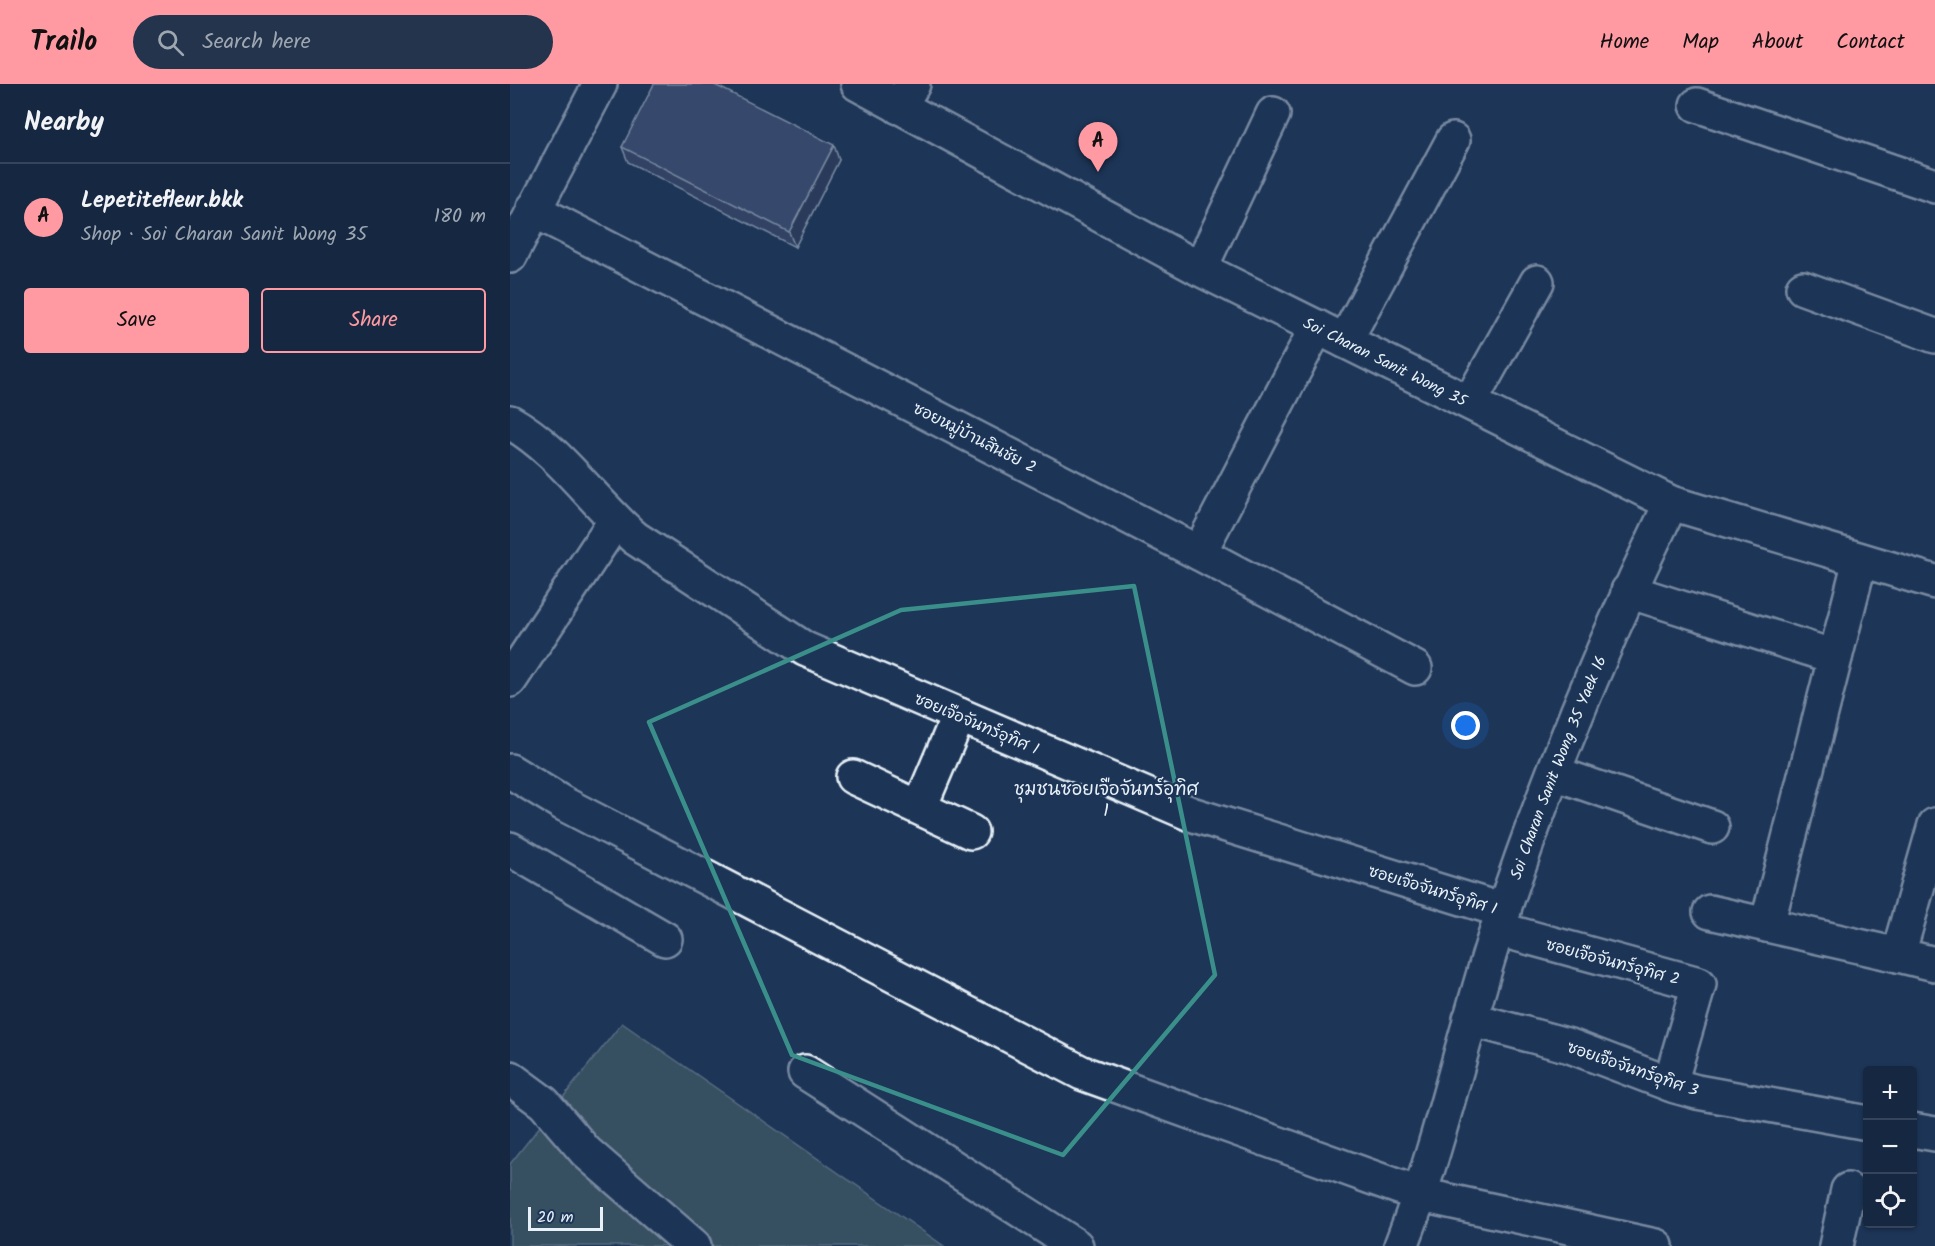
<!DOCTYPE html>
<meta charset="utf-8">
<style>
:root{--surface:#162841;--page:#23344c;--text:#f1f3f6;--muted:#9ea6b1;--line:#35445a;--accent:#ff9aa2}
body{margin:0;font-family:Kalam,"Playpen Sans Thai",sans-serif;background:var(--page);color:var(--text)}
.controls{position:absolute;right:18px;bottom:18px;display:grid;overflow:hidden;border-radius:6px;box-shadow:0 2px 4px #0004}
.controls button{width:54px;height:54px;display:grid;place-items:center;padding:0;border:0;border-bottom:2px solid var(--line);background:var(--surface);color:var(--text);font:30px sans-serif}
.scale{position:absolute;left:18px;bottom:15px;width:75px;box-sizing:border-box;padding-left:6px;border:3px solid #e8f1f8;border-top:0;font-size:16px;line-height:21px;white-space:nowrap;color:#e8f1f8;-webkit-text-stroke:4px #1d3557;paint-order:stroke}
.you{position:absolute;left:956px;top:642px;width:21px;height:21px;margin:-15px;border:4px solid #fff;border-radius:50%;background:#1a73e8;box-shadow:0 0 0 9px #1a73e833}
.badge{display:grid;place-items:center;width:39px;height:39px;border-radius:50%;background:var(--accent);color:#111;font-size:20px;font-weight:700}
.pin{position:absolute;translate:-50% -50px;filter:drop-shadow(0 2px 3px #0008)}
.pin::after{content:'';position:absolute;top:32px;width:21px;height:18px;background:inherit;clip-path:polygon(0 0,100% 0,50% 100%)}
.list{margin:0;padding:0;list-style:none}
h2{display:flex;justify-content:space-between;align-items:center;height:78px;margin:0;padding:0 24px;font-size:26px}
h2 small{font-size:20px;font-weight:400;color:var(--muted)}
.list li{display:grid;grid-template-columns:39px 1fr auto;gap:18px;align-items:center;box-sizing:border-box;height:108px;padding:0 24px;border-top:2px solid var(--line)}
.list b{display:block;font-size:22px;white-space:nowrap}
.list p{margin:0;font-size:20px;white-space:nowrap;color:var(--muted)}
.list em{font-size:20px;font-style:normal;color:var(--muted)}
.actions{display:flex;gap:12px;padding:18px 24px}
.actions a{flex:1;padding:14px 0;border:2px solid var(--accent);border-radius:6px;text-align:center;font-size:21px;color:var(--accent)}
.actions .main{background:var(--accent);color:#111}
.icon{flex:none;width:33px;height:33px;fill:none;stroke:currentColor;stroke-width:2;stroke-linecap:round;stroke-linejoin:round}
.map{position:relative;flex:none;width:1425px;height:1162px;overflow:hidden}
header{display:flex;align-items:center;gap:36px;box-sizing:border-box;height:84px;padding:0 30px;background:var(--accent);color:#111}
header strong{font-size:28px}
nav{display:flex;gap:33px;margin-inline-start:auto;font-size:21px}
.search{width:420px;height:54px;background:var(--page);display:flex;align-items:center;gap:15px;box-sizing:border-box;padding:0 21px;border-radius:33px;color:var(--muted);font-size:22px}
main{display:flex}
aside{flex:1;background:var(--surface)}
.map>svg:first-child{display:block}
.green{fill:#57716d;stroke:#a0b1b2;stroke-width:1.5}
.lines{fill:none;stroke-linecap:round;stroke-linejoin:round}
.minor-casing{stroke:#e8f1f8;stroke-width:38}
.minor{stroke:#1d3557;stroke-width:33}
.wall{fill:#485273;stroke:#e8f1f8;stroke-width:1.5}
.shaded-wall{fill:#3b425e;stroke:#e8f1f8;stroke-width:1.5}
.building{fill:#545f86;stroke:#e8f1f8;stroke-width:1.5}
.marked{fill:none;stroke:#3a8f8a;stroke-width:4.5;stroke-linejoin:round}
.labels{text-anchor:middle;stroke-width:4.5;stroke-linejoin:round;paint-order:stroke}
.street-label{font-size:16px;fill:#e8f1f8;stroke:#1d3557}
.neighbourhood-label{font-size:18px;fill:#e8f1f8;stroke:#1d3557}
</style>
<header>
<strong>Trailo</strong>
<div class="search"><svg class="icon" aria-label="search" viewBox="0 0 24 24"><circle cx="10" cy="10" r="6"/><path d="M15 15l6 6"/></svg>Search here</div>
<nav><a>Home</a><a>Map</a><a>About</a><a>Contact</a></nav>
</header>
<main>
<aside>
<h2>Nearby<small></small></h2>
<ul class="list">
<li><span class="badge">A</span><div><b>Lepetitefleur.bkk</b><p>Shop · Soi Charan Sanit Wong 35</p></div><em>180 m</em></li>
</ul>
<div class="actions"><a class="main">Save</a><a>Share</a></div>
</aside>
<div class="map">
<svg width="1425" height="1162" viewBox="0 0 1425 1162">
<rect width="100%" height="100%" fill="#1d3557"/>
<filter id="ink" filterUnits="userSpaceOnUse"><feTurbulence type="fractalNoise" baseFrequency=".0167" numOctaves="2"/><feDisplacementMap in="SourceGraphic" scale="12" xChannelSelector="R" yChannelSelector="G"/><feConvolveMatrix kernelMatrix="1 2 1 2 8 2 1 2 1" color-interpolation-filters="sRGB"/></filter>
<g filter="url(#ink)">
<!-- green -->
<polygon class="green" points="112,939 434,1162 0,1162 0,1080"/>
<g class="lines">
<defs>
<g id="minor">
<path id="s1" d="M348 0 690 185 1161 419 1425 498"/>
<polyline points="1187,21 1425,102"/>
<polyline points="389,23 403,0"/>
<polyline points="24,124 37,133 689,469 905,584"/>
<polyline points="0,172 90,0"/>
<polyline points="690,185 763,30"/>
<polyline points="1293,204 1425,252"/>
<polyline points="835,257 943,56"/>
<polyline points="960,318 1027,198"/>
<path d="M0 338C50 366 82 417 125 454L295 565 449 631 681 730 994 827"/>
<polyline points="689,469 807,243"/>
<polyline points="1118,507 1325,573"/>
<polyline points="0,596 105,437"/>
<polyline points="0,687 52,719 572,989 911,1111 1146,1162"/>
<polyline points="1044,689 1202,743"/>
<polyline points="343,693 461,748"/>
<polyline points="410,723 449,631"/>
<polyline points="1425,741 1388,871 1425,880"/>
<polyline points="0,765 155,855"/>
<polyline points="1200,828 1388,871"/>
<polyline points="1257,841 1350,476"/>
<polyline points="988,845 1189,900 1160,1000"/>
<polyline points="960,935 1060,962 1165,1002 1187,1008 1358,1039"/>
<polyline points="295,988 566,1162"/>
<polyline points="0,994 34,1019 76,1068 184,1162"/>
<polyline points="1402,1046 1425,1050"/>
<path id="s2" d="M891 1162C931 1059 953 951 987 846 1035 700 1094 557 1161 419"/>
<polyline points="1326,1162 1338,1106"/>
</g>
</defs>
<!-- minor casing -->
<use href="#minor" class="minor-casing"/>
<!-- minor -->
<use href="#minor" class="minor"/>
</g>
<!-- wall -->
<polygon class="wall" points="112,63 329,76 285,163 118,78"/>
<!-- shaded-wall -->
<polygon class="shaded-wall" points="324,61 329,76 285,163 279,148"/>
<!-- building -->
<polygon class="building" points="144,0 203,0 324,61 279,148 112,63"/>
</g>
<!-- marked area -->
<path d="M0 0H1425V1162H0ZM624 502 705 891 553 1071 282 971 139 638 391 526Z" fill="#1d3557" fill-opacity=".55" fill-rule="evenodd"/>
<path class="marked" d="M624 502 705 891 553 1071 282 971 139 638 391 526Z"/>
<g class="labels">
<!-- street labels -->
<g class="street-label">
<text dy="6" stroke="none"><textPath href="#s1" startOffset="596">Soi Charan Sanit Wong 35</textPath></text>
<text transform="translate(465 353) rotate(27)" y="6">ซอยหมู่บ้านสินชัย 2</text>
<text transform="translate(467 639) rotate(23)" y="6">ซอยเจือจันทร์อุทิศ 1</text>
<text dy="6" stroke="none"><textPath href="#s2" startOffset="504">Soi Charan Sanit Wong 35 Yaek 16</textPath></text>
<text transform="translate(923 805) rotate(17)" y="6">ซอยเจือจันทร์อุทิศ 1</text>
<text transform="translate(1103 877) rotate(15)" y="6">ซอยเจือจันทร์อุทิศ 2</text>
<text transform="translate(1123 984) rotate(19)" y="6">ซอยเจือจันทร์อุทิศ 3</text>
</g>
<!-- neighbourhood labels -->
<g class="neighbourhood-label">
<text x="596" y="711">ชุมชนซอยเจือจันทร์อุทิศ<tspan x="596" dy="21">1</tspan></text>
</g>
</g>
</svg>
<div class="controls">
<button>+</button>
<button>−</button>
<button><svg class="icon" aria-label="locate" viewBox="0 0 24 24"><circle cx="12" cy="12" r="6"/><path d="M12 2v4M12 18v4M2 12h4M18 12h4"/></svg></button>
</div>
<div class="scale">20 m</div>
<div class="you"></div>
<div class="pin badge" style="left:588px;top:88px">A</div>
</div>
</main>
